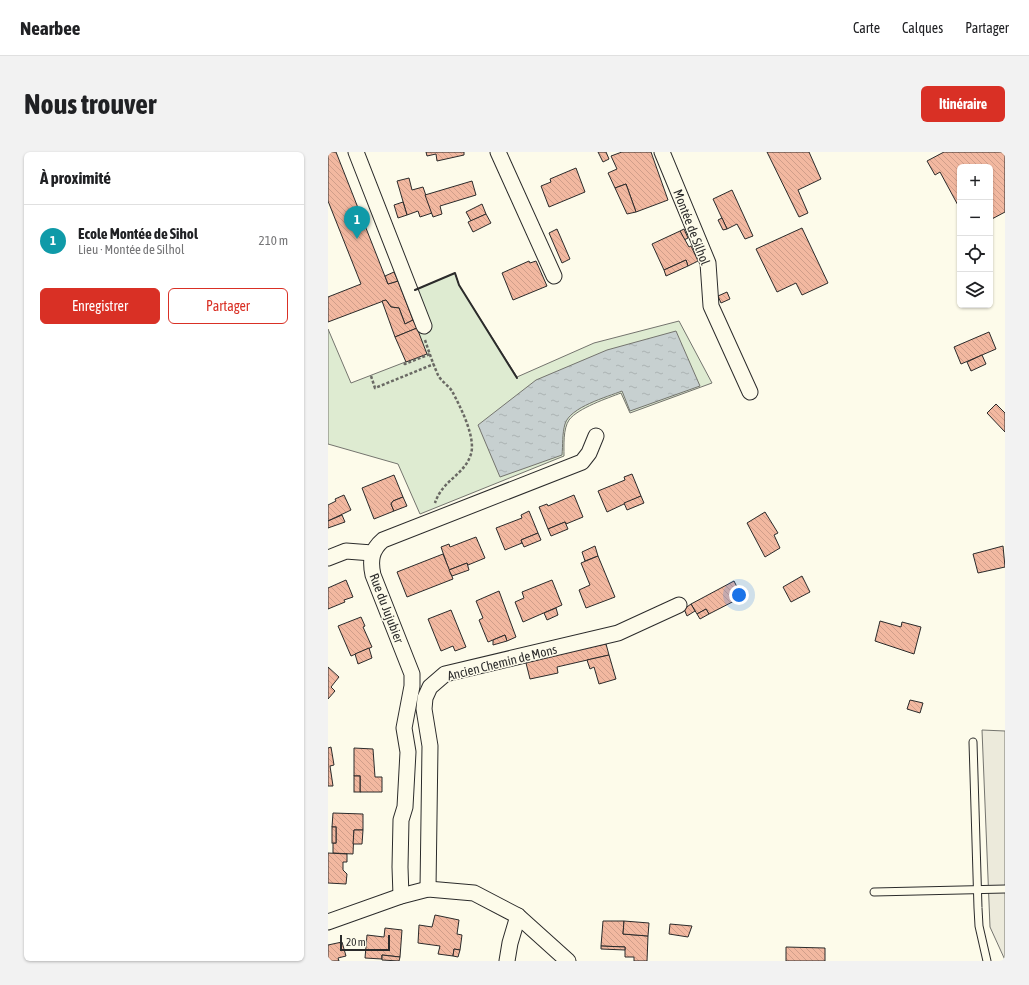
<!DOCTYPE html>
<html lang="fr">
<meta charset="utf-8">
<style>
:root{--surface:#fff;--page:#f2f2f2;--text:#202124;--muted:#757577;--line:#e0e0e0;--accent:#d93025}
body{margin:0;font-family:"Asap Condensed",sans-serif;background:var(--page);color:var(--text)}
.controls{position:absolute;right:12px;top:12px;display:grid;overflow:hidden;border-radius:6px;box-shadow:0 1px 3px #0004}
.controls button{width:36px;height:36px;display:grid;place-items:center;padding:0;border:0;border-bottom:1px solid var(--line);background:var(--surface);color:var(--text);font:20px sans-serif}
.scale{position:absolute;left:12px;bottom:10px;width:50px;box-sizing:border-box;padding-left:4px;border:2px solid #2b2b2b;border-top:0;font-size:11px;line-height:14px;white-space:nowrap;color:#2b2b2b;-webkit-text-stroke:3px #fdfbea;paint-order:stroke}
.you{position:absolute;left:411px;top:443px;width:14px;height:14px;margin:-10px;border:3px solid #fff;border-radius:50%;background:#1a73e8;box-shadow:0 0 0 6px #1a73e833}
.badge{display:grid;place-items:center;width:26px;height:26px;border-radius:50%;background:var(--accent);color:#fff;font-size:13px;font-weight:700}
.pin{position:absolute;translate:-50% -33px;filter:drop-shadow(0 1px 2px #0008)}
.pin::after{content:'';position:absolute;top:21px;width:14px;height:12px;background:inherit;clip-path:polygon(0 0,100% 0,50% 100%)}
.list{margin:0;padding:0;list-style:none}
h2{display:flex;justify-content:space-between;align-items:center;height:52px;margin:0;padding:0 16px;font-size:17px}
h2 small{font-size:13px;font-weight:400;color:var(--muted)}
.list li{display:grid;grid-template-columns:26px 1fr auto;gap:12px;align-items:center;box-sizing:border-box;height:72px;padding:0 16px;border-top:1px solid var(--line)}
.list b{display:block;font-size:15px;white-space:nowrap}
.list p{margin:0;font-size:13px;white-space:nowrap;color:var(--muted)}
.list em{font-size:13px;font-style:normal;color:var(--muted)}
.actions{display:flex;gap:8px;padding:12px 16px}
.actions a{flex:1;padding:9px 0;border:1px solid var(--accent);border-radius:6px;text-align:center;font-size:14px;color:var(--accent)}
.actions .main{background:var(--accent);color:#fff}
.icon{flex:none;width:22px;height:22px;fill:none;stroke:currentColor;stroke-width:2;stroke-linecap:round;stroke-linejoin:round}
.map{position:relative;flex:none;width:677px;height:809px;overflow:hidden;border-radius:6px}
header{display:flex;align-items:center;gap:24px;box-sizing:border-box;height:56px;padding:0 20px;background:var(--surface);border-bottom:1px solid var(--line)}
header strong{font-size:19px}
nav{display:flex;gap:22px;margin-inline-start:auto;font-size:14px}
.intro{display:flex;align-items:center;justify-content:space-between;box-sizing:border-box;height:96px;padding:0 24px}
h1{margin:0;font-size:28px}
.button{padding:10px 18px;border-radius:6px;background:var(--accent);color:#fff;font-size:14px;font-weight:700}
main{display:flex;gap:24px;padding:0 24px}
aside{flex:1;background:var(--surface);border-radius:6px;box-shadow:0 1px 3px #0004}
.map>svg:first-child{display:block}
.grass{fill:#deebd1;stroke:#74746e}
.parking{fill:#eceadb;stroke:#74746e}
.water{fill:url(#water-ripples);stroke:#74746e}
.building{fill:url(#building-back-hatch);stroke:#2b2b2b}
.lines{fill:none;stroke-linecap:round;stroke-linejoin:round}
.service-casing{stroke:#2b2b2b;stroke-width:9}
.minor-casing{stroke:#2b2b2b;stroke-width:17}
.path{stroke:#6a6964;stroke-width:2.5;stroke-dasharray:3 2;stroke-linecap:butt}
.service{stroke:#fdfbea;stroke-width:7}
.minor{stroke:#fdfbea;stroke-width:15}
.wall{stroke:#2b2b2b;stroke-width:2}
.labels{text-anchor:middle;stroke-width:3;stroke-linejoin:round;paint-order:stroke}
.street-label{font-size:13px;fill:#2b2b2b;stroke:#fdfbea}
</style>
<header>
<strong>Nearbee</strong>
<nav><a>Carte</a><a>Calques</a><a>Partager</a></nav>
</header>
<div class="intro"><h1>Nous trouver</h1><a class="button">Itinéraire</a></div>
<main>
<aside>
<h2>À proximité<small></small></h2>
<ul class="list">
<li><span class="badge" style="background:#0f9aa8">1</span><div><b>Ecole Montée de Sihol</b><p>Lieu · Montée de Silhol</p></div><em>210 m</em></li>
</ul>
<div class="actions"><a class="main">Enregistrer</a><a>Partager</a></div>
</aside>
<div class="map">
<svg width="677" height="809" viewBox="0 0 677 809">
<defs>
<pattern id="water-ripples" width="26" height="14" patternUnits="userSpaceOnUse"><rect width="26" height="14" fill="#c7d0d0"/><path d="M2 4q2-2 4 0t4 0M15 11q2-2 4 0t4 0" fill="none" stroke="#abb3b3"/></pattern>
<pattern id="building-back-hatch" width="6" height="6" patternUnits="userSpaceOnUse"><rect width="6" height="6" fill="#f2b8a0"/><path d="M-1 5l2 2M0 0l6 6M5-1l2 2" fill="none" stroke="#d09e8a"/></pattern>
</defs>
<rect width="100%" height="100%" fill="#fdfbea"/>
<!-- grass -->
<path class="grass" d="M127 121 131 133 189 225 266 191 351 169 384 231 302 261 293 241C280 246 250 256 241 268 235 277 236 293 236 304L92 362 70 312 0 292V177L23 231 98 202 75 143Z"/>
<!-- parking -->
<polygon class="parking" points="654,578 677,579 677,808 662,775"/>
<!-- water -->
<path class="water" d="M348 179 372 234 302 259 294 239C279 245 242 255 237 272 234 282 235 293 234 303L172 325 150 273 208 228 279 198Z"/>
<!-- building -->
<g class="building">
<polygon points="0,0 8,0 60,132 70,129 85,168 77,172 71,156 63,155 58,148 0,170 0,145 33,132 0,49"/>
<polygon points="98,0 136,0 136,3 109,9 108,2 99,4"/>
<polygon points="270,0 278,0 281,7 275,10"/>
<polygon points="294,0 323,0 340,48 308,60 298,32 287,36 280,21 289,17 283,4"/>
<polygon points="439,0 481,0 493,27 470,38 480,61 471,65"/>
<polygon points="616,0 677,0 677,60 662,68 662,15 632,15 632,57 612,20 607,23 599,9"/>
<polygon points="248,16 257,40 221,55 213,34 223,30 222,27"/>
<polygon points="81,26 84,38 95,35 104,61 92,65 90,59 79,63 69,29"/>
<polygon points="144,29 148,43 112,54 114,62 105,65 97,43"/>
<polygon points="298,32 308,60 299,62 287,36"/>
<polygon points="404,38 425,84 417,87 409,72 399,77 385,47"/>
<polygon points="75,50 79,63 70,66 66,53"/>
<polygon points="154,52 158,62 143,69 138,60"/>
<polygon points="158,62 163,71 145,80 140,70"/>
<polygon points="394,66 399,77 395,78 390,68"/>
<polygon points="474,76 500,131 474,143 468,131 449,140 428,97"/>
<polygon points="229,77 242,107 234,111 221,81"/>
<polygon points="356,77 360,86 356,88 352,79"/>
<polygon points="352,79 361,95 363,94 370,109 360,114 358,108 336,118 324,92"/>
<polygon points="358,108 360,114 338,124 336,118"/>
<polygon points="201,109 202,111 208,109 219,134 185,148 174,121"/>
<polygon points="66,120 70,129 60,132 57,124"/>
<polygon points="399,140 402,147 393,151 390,144"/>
<polygon points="58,148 63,155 71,156 77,172 85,168 89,176 67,185 54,149"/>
<polygon points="89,176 99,202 78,210 67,185"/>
<polygon points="661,180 668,197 633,212 626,195"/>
<polygon points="654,203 658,212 643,219 639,210"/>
<polygon points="668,252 677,261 677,280 659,261"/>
<polygon points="304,322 313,344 279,360 270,339 297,328 296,325"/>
<polygon points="66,323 75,345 65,349 63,352 66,359 46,367 34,336"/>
<polygon points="16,343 23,358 0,369 0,353 8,349 7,347"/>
<polygon points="246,343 255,365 238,372 237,370 220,377 211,355 219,352 220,354"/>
<polygon points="313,344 316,351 299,358 296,351"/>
<polygon points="75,345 79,354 66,359 63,352 65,349"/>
<polygon points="201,359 210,381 193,388 194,391 177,398 168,376 194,366 193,363"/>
<polygon points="437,360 450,381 446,383 452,396 437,405 419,371"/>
<polygon points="14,363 17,370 0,376 0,369"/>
<polygon points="237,370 240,377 223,384 220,377"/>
<polygon points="210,381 213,388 196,395 193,388"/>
<polygon points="148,385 157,406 140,413 139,411 121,418 113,395 121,392 122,395"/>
<polygon points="267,394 270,404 257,409 254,400"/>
<polygon points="675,394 677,415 650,421 645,402"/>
<polygon points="115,402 125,427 79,445 69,420"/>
<polygon points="270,404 287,445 258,456 251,438 262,433 253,411"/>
<polygon points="139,411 141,418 124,424 121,418"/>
<polygon points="474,424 482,440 463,450 455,435"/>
<polygon points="18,428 25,445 16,448 17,450 0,457 0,436"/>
<polygon points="224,428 234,453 195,470 187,450 196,446 194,440"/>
<polygon points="406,429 414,445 381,462 378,457 369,462 363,452"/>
<polygon points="171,439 188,485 179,489 177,483 160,490 151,468 155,466 148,449"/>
<polygon points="363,452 367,459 359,464 356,457"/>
<polygon points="228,456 230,463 219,468 216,461"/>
<polygon points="378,457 381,462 372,467 369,462"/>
<polygon points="123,458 138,495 127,499 125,494 113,499 100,467"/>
<polygon points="33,465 37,474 35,475 44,495 23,504 10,474"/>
<polygon points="552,469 573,475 574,470 593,475 586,502 547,489"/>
<polygon points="177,483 179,489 165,493 165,488"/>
<polygon points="278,492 281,503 229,515 230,521 202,527 197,507"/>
<polygon points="41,496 44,506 30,512 27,502"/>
<polygon points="281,503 288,527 271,532 266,515 262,517 259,508"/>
<polygon points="0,515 11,525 3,535 7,539 0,547"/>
<polygon points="582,548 595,551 592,561 579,557"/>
<polygon points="3,595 6,613 2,614 5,634 0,634 0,596"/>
<polygon points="26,596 45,597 47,625 54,625 54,640 32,640 32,624 26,624"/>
<rect x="26" y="624" width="6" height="16"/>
<polygon points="5,661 35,662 35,678 26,678 25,702 5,701 5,691 8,691 8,675 4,675"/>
<rect x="4" y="675" width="4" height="16"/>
<polygon points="26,678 35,678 34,692 25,692"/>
<polygon points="0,701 19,702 19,710 15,710 15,718 19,722 18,732 0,731"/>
<polygon points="107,763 131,768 129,782 134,783 132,798 126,797 125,804 110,802 112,794 90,791 91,773 104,775"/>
<polygon points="275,769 296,769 295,782 320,784 319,809 306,809 306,805 297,805 297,795 273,794"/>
<polygon points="296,769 321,771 320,784 295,782"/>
<polygon points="342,772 364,774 360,785 341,782"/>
<polygon points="57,776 74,778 72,805 54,803 54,807 37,806 39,783 56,785"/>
<polygon points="14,790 18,804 10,806 11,809 0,809 0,793"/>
<polygon points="273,794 297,795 297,798 273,797"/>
<polygon points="458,795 497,796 497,809 458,809"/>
<polygon points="126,797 132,798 130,805 125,804"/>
<polygon points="54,803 72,805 71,809 54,808"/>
</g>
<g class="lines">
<defs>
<g id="service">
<polyline points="645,590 650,756 651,774 659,809"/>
<polyline points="546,740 677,737"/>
</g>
<g id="minor">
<polyline points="28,0 96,174"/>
<polyline points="170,0 226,124"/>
<polyline points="334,0 380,111 383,154 422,240"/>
<polyline points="0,406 18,399 44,401"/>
<polyline points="100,737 102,594 96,557 97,546 102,535 117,522 290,481 351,453"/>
<path d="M73 744 72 715 73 668 77 655 80 600 76 576 84 534V522L45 423C42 409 43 398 55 388L254 310 261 301 268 284"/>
<polyline points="0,770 73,744 100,737 146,741 190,764 240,809"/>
<polyline points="179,809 182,791 190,764"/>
</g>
</defs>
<!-- service casing -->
<use href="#service" class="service-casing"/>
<!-- minor casing -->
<use href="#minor" class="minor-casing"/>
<!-- path -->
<g class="path">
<path d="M97 188C101 200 105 212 110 223 113 229 120 233 124 239 132 254 148 285 143 302 136 324 115 327 107 351"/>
<polyline points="76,211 77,212 102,202"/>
<polyline points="43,224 47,236 106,212"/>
</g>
<!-- service -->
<use href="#service" class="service"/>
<!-- minor -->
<use href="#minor" class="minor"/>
<!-- wall -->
<polyline class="wall" points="87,138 127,121 131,133 189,226"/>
</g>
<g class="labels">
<!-- street labels -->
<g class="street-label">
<text transform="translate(364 75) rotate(69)" y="5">Montée de Silhol</text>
<text transform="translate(59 456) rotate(69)" y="5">Rue du Jujubier</text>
<text transform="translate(174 510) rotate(-14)" y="5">Ancien Chemin de Mons</text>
</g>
</g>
</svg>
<div class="controls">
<button>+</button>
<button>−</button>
<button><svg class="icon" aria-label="locate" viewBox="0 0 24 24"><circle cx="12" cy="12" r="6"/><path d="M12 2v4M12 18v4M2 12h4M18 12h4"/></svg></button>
<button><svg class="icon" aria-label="layers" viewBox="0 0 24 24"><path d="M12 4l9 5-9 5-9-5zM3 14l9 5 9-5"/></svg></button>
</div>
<div class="scale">20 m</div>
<div class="you"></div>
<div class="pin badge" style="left:29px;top:87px;background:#0f9aa8">1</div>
</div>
</main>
